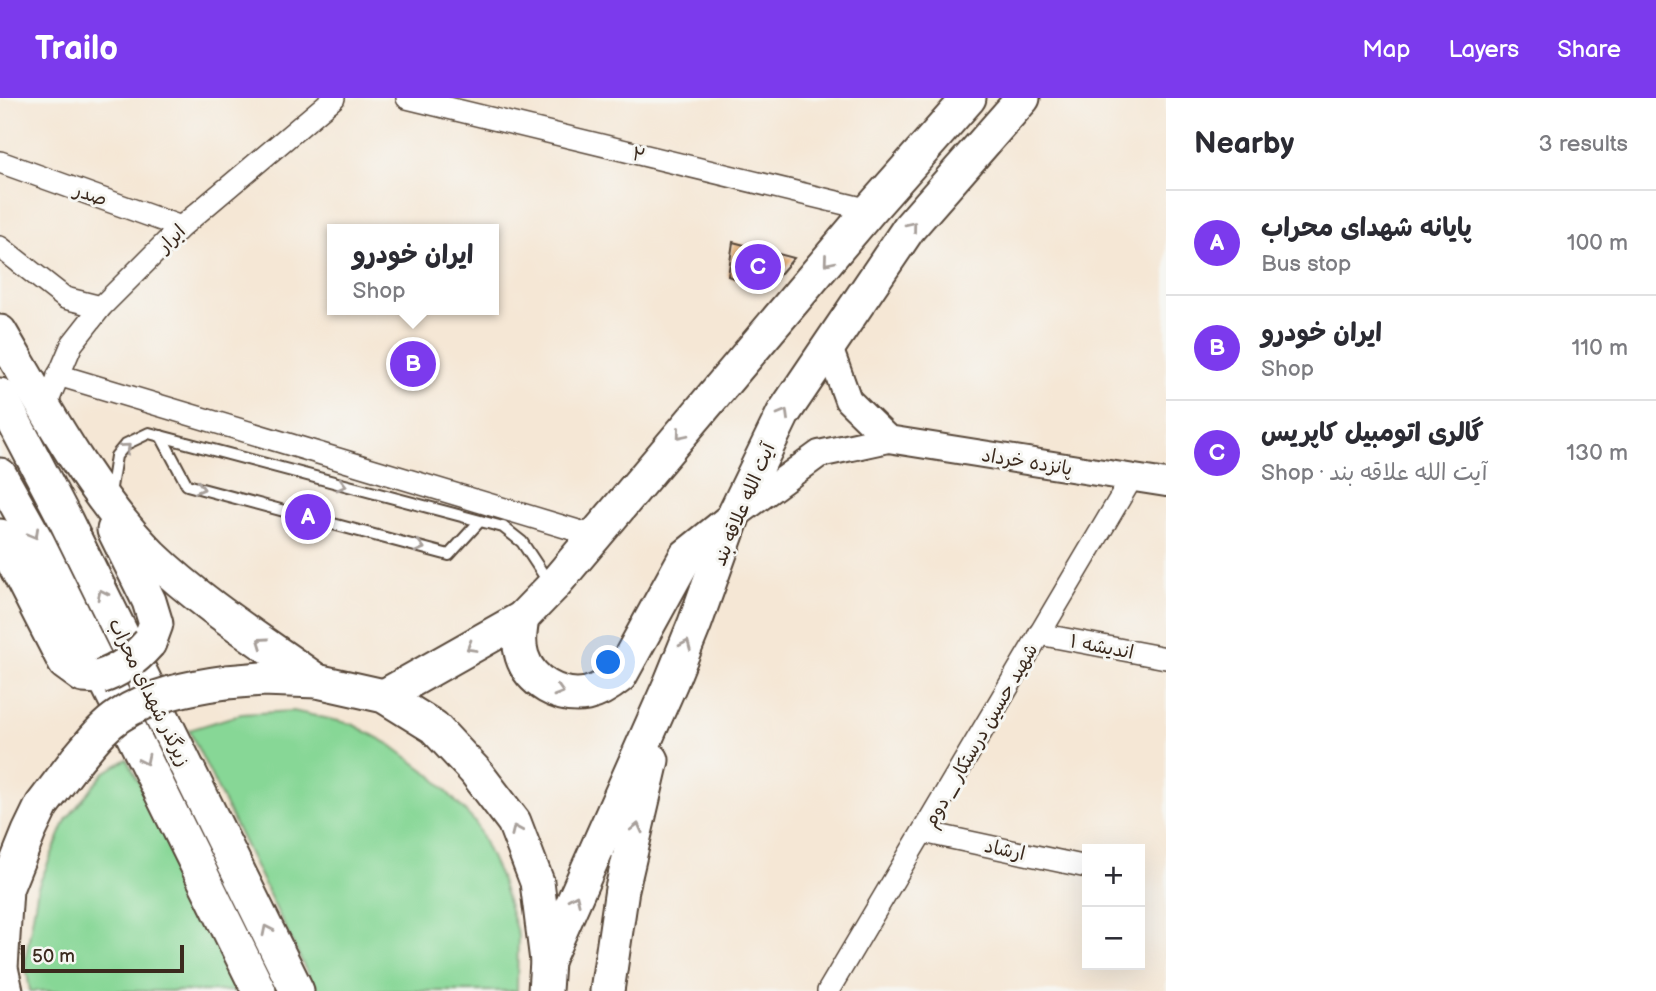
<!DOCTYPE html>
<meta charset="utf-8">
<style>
:root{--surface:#fff;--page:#f2f2f3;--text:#2b2b33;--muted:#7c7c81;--line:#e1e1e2;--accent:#7c3aed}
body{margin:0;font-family:"Balsamiq Sans","Playpen Sans Arabic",sans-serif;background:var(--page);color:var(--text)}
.controls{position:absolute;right:21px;bottom:21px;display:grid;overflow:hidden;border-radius:0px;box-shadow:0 7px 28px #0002}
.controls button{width:63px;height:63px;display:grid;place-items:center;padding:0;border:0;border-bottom:2px solid var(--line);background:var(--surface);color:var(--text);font:35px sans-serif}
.scale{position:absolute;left:21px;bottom:18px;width:163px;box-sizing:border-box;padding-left:7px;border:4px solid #3b2a1e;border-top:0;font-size:19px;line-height:24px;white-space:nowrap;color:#3b2a1e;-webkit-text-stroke:5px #f6f6f2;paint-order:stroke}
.you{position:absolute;left:609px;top:565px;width:24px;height:24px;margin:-18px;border:5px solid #fff;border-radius:50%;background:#1a73e8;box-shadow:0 0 0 10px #1a73e833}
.badge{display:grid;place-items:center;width:46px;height:46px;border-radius:50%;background:var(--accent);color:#fff;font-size:23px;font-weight:700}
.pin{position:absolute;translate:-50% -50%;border:4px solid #fff;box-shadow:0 2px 7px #0006}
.popup{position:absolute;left:327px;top:126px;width:172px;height:91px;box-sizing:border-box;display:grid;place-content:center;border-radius:0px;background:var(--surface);filter:drop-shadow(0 2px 5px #0005);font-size:23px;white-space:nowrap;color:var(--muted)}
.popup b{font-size:26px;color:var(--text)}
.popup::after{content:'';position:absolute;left:50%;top:100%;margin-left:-14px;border:14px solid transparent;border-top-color:var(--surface)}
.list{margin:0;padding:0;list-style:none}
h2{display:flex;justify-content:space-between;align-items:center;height:91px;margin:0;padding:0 28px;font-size:30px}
h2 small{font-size:23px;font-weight:400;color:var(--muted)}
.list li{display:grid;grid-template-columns:46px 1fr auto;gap:21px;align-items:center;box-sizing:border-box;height:105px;padding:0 28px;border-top:2px solid var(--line)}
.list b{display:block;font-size:26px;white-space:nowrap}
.list p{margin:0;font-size:23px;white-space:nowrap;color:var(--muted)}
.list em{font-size:23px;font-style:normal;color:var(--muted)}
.map{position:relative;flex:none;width:1166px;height:893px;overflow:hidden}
header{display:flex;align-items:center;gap:42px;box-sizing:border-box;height:98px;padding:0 35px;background:var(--accent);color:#fff}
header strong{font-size:33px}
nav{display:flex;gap:38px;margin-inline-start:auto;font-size:24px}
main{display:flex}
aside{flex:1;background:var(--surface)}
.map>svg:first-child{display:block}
.green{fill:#87d796;stroke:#61805a;stroke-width:2}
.building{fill:#edb06e}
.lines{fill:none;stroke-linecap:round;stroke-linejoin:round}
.service-casing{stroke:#574639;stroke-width:14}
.minor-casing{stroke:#574639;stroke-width:24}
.tertiary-casing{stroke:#574639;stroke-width:30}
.primary-casing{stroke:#574639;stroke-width:37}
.service{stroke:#fff;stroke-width:10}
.minor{stroke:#fff;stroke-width:21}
.tertiary{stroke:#fff;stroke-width:26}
.primary{stroke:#fff;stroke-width:33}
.primary-bridge-casing{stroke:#574639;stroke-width:37;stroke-linecap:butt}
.primary-bridge{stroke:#fff;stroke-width:33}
.oneway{stroke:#a79f9a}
.labels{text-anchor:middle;stroke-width:6;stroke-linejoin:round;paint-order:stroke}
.street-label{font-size:19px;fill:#3b2a1e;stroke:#f6f6f2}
</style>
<header>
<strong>Trailo</strong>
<nav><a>Map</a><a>Layers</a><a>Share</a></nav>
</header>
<main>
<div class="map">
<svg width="1166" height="893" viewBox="0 0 1166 893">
<rect width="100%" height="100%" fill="#f6f6f2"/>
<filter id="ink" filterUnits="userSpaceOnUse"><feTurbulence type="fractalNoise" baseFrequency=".0143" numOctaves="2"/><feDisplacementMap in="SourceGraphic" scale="14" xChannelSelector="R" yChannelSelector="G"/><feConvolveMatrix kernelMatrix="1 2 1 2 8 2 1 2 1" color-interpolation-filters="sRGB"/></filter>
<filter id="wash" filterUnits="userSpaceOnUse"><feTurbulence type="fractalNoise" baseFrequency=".00686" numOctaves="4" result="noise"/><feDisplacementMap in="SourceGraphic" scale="28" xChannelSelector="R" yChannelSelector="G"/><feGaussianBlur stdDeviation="1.57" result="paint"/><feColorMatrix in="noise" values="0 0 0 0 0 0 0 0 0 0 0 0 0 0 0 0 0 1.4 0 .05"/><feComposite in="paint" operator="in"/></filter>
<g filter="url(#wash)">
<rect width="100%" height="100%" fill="#f5e7d5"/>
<!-- green -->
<g class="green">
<polygon points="293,613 352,626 391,647 432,678 475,724 500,779 518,838 517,893 316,893 189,632 241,616"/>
<polygon points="127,661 244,893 30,893 25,863 38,789 66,722 104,675"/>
</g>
<g id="blocks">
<!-- building -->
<polygon class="building" points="733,144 794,160 766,192 728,178"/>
</g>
</g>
<g filter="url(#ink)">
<use href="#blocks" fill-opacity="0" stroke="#574639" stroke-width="2"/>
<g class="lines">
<defs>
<g id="service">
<polyline points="161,338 187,387 449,457 479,424"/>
<polyline points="110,396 116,358 126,346 149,335 503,429 522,444 549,485"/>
</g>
<g id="minor">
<polyline points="407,0 870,112"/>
<polyline points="0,64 181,129"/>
<polyline points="0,149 65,200 101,209"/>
<polyline points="58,277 595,438"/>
<polyline points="45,310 72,246 101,209 181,129 334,0"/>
<polyline points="1039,536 1166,560"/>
<polyline points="923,734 1087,769"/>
<polyline points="828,893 1132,380"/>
</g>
<g id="tertiary">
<polyline points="828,247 848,302 888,341"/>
<polyline points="733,419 819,356 888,341 1166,385"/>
</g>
<g id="primary">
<path d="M0 234C43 307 92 398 152 458 202 506 261 543 317 583"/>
<polyline points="0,297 65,421 297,893"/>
<polyline points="0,377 38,445 259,893"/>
<polyline points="114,432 149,503 156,526 149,545"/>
<polyline points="0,438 65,565 83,578 100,579"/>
<path d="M522 520C520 533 518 545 522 558 530 584 560 601 587 596 600 593 610 586 620 578L686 458 732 421"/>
<polyline points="227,584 262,581 317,583 384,598 434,629 475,673 514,724 537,784 547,863 545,893"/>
<polyline points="384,598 522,520 552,489 870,112 969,0"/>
<polyline points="547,863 671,584 695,525 733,419 783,316 909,130 1023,0"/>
<polyline points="6,893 1,870 6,791 29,734 42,707 77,661"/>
<polyline points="607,893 622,791 652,662"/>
</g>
</defs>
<!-- service casing -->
<use href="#service" class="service-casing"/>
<!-- minor casing -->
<use href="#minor" class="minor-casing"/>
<!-- tertiary casing -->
<use href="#tertiary" class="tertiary-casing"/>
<!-- primary casing -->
<use href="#primary" class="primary-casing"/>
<!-- service -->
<use href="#service" class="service"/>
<!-- minor -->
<use href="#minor" class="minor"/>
<!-- tertiary -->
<use href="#tertiary" class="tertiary"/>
<!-- primary -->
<use href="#primary" class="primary"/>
<defs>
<g id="primary-bridge">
<path d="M100 579C120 573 135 561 149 545"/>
<path d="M77 661C90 646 102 629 119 618 150 597 190 589 227 584"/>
</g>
</defs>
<!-- primary-bridge casing -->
<use href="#primary-bridge" class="primary-bridge-casing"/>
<!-- primary-bridge -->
<use href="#primary-bridge" class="primary-bridge"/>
</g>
<!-- one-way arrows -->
<defs><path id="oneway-chevron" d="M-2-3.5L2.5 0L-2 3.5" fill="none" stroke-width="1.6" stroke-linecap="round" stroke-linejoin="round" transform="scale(1.75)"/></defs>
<g class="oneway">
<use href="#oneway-chevron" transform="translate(912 128) rotate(-51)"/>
<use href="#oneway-chevron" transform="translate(828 163) rotate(130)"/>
<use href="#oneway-chevron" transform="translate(784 316) rotate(-60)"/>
<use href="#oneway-chevron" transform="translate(681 336) rotate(130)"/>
<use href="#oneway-chevron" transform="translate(126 350) rotate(-41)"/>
<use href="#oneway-chevron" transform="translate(342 387) rotate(15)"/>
<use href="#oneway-chevron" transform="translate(200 390) rotate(15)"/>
<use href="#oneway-chevron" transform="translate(34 436) rotate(61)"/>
<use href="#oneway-chevron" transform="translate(420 449) rotate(15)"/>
<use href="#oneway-chevron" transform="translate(102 496) rotate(-116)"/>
<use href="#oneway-chevron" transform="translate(262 544) rotate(-145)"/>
<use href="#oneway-chevron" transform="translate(686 547) rotate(-67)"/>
<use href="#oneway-chevron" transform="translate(471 549) rotate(150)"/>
<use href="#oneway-chevron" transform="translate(559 593) rotate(16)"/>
<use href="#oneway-chevron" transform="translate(145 662) rotate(64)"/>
<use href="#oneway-chevron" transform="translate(637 730) rotate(-77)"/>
<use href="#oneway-chevron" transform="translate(516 732) rotate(-114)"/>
<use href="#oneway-chevron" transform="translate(575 801) rotate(-66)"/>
<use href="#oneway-chevron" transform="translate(267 832) rotate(-116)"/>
</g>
</g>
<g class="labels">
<!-- street labels -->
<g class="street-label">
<text transform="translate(639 56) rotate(14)" y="7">۲</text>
<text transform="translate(91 96) rotate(20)" y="7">صدر</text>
<text transform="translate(171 140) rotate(-44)" y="7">ابرار</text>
<text transform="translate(1027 363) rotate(9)" y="7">پانزده خرداد</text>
<text transform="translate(743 406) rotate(-67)" y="7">آیت الله علاقه بند</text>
<text transform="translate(1102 548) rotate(11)" y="7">اندیشه ۱</text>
<text transform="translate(150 594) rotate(64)" y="7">زیرگذر شهدای محراب</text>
<text transform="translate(980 637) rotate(-60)" y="7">شهید حسین درستکار _ دوم</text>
<text transform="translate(1005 751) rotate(12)" y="7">ارشاد</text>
</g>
</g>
</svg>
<div class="controls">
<button>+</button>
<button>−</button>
</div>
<div class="scale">50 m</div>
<div class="you"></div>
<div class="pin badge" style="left:308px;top:419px">A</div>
<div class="pin badge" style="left:413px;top:266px">B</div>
<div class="popup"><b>ایران خودرو</b>Shop</div>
<div class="pin badge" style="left:758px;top:169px">C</div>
</div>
<aside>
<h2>Nearby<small>3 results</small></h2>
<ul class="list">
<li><span class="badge">A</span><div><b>پایانه شهدای محراب</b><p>Bus stop</p></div><em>100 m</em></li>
<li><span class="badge">B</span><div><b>ایران خودرو</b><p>Shop</p></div><em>110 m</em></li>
<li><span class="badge">C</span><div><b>گالری اتومبیل کاپریس</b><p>Shop · آیت الله علاقه بند</p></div><em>130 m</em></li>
</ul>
</aside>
</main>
